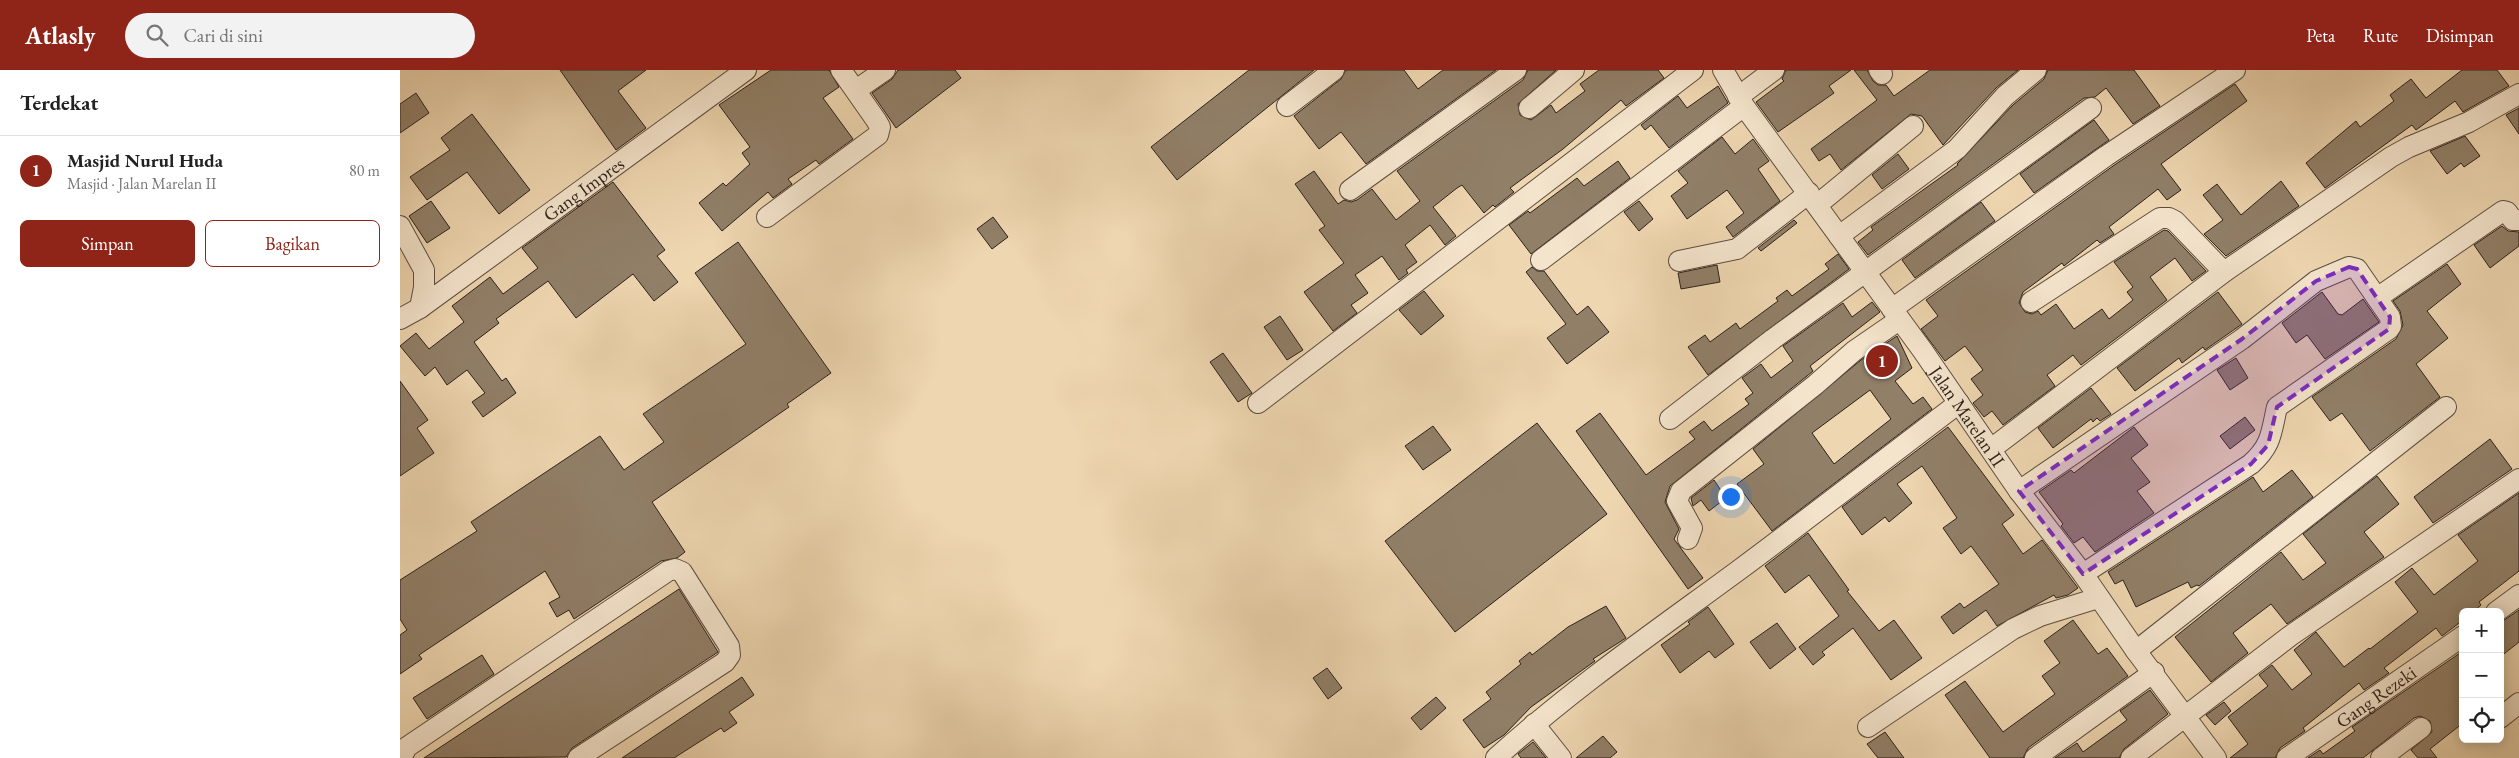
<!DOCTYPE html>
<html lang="id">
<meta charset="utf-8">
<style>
:root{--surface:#fff;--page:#f2f2f2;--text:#222;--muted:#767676;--line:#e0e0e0;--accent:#8f2418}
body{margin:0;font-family:"EB Garamond",serif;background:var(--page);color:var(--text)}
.controls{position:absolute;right:15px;bottom:15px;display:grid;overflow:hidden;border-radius:8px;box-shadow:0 2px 12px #0003}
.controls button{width:45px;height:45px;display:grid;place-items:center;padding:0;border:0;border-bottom:1px solid var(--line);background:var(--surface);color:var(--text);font:25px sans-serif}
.you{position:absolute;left:1330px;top:426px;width:18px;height:18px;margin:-12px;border:4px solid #fff;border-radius:50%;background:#1a73e8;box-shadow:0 0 0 8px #1a73e833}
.badge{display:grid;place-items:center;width:32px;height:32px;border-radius:50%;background:var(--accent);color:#fff;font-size:16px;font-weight:700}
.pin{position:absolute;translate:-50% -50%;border:2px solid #fff;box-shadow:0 1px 5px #0006}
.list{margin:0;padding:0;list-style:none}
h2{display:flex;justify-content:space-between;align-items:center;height:65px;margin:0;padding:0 20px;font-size:21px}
h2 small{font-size:16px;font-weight:400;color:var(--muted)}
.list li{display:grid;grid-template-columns:32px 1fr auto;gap:15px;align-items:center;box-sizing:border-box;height:70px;padding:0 20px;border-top:1px solid var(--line)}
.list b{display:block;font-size:19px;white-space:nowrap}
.list p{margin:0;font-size:16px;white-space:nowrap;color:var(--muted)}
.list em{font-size:16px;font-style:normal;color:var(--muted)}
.actions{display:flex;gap:10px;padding:15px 20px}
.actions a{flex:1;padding:11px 0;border:1px solid var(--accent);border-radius:8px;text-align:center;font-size:18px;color:var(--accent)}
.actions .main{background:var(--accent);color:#fff}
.icon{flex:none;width:28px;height:28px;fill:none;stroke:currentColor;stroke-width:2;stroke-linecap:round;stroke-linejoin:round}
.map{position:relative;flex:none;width:2119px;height:688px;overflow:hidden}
header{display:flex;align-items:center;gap:30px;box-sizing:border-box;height:70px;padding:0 25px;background:var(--accent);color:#fff}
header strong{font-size:24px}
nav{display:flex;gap:28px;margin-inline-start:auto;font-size:18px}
.search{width:350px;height:45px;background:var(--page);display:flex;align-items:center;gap:12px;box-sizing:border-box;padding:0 18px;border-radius:28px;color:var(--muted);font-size:19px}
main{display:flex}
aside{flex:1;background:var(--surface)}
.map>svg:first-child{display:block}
.building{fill:#917f68;stroke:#2d211b;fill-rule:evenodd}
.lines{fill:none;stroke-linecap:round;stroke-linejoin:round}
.minor-casing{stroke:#5d4e40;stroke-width:22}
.minor{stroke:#f4e4cc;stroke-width:20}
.marked{fill:#7b2cbf;fill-opacity:0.2;stroke:#7b2cbf;stroke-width:4;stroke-dasharray:10 6;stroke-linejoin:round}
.labels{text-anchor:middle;stroke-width:4;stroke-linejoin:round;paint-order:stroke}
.street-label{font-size:19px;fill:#2d211b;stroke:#f4e4cc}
</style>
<header>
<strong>Atlasly</strong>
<div class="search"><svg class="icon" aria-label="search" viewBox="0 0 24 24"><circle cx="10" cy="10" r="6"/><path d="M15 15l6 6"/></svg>Cari di sini</div>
<nav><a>Peta</a><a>Rute</a><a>Disimpan</a></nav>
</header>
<main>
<aside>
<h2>Terdekat<small></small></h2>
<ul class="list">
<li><span class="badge">1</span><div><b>Masjid Nurul Huda</b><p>Masjid · Jalan Marelan II</p></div><em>80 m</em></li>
</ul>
<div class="actions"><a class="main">Simpan</a><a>Bagikan</a></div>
</aside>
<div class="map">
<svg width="2119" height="688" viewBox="0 0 2119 688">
<rect width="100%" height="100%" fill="#eed6b0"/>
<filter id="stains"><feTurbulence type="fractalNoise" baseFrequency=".004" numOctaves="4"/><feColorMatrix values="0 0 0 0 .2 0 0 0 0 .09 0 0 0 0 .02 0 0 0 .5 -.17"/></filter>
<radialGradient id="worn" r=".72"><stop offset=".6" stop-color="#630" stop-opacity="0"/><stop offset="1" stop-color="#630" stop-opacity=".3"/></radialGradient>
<!-- building -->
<g class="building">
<polygon points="160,0 246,0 218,21 246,58 216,80"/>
<polygon points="371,0 429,0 439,17 423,28 453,69 419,94 416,90 388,109 392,114 373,128 368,122 322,161 299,133 323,113 326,116 350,94 342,83 350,77 319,35"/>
<polygon points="498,0 555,0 561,8 496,58 472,23 492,9"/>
<polygon points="849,0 914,0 777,110 751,77"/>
<polygon points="946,0 1004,0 1018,19 1043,0 1096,0 966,94 941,62 919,79 894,46 941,9"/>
<polygon points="1128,0 1156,0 1118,34 1120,45 1131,50 1151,35 1156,43 1185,21 1180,14 1199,0 1258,0 1264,8 1226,36 1221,30 1163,79 1110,118 1114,122 1095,137 1093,135 1084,143 1062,115 1057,118 1033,137 1056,166 1045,175 1030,155 1005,175 1017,192 1006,200 1008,203 999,210 982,186 955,205 968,223 951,235 957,243 933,261 904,222 944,193 919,160 925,156 895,114 914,101 938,134 944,130 951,132 957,130 972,119 996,150 1020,131 997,101 1123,10"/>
<polygon points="1386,0 1451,0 1429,16 1434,23 1378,62 1356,32 1384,11 1382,9"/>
<polygon points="1454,0 1467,0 1473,11 1478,15 1486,15 1494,26 1530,0 1618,0 1596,18 1543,75 1522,46 1511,44 1441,100 1430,84 1419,91 1411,79 1477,30"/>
<polygon points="1648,0 1734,0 1760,36 1733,54 1706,18 1695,27 1684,28 1468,185 1458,172 1473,160 1471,157 1558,95 1557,94 1613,35 1644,9"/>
<polygon points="2062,0 2097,0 2109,16 2063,42 2055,31 2016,60 2012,55 1925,118 1906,93 1956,51 1960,57 1994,31 1990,25 2011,9 2026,28"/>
<polygon points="1835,14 1847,31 1761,94 1781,120 1767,130 1758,119 1709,157 1714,164 1700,173 1697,170 1664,196 1662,193 1623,222 1619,233 1625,242 1632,244 1638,241 1641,245 1656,234 1674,259 1702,239 1709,249 1733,230 1727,222 1733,217 1714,192 1764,160 1768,161 1806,201 1792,211 1775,188 1750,207 1767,230 1681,295 1673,285 1647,305 1655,316 1603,355 1592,341 1584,347 1573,333 1583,325 1571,309 1583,300 1565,276 1545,291 1521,259 1538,246 1526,230 1713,96"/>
<polygon points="1318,16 1328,33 1269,78 1251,55 1245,60 1241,55 1278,26 1287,38"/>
<polygon points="16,23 29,43 0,63 0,34"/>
<polygon points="2119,38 2119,64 2106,45"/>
<polygon points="72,44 130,120 99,144 67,102 27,130 10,107 50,80 41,68"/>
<polygon points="1694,50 1709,70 1634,123 1620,104"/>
<polygon points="2065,66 2080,86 2064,97 2061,93 2047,104 2030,81"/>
<polygon points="1322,67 1335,84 1353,69 1369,91 1358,99 1380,131 1333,167 1326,157 1344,143 1327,120 1287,149 1271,126 1288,113 1278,101"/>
<polygon points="1498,84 1509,99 1482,119 1472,105"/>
<polygon points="1218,91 1230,108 1131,184 1109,155 1128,141 1130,143 1177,108 1184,116"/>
<polygon points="1881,111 1899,136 1826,186 1804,164 1823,150 1803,125 1817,114 1841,145"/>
<polygon points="213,112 265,180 257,186 278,212 254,231 233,204 176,248 148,211 96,249 99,253 74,272 102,311 106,308 116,323 83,347 72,332 85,323 67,300 47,315 35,297 25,306 0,276 16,263 29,279 64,252 52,236 90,207 103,224 138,198 122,178"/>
<polygon points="31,131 50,158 27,173 9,146"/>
<polygon points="1239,131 1253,149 1239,161 1224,142"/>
<polygon points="1581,132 1595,151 1515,208 1502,190"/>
<polygon points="593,147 608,167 592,179 577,159"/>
<polygon points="1394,150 1397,153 1361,181 1358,178"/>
<polygon points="2102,156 2108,161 2119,162 2119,176 2090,198 2074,175"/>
<polygon points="338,172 431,303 387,334 389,337 252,432 285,482 277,488 261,491 174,549 169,540 157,547 149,533 160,527 145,501 19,585 22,589 0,604 0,565 7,560 0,549 0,510 77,461 71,452 200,366 224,400 264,372 243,344 346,274 295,203"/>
<polygon points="1438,184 1449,199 1308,305 1288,277 1305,265 1310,272 1336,253 1340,259 1378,231 1376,228 1387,220 1392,226 1429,199 1425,194"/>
<polygon points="2047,194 2061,214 2027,241 2048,268 2016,294 2040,327 1970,381 1942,343 1930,351 1912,327 1996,269 2003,255 2000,241 1993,231"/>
<polygon points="1317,195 1320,212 1281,219 1278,203"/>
<polygon points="1132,197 1137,201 1144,201 1177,245 1188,236 1209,262 1167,294 1147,268 1166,254 1126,202"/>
<polygon points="1024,221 1044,246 1021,265 999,240"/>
<polygon points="1818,222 1842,254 1805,280 1803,277 1782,293 1779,288 1735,321 1717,298"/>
<polygon points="1922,222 1938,244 1942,245 1963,229 1979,252 1925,289 1907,265 1896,273 1882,253"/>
<polygon points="1472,232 1480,242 1410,296 1413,301 1407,306 1270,416 1265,432 1279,459 1274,469 1303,508 1288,519 1176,361 1200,343 1246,405 1295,369 1289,362 1304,351 1312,361 1349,334 1345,329 1353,323 1342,308 1361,294 1371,308 1393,291 1383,276 1443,233 1452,247"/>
<polygon points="880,246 903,280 887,290 864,257"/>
<path d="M1497 266 1512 298 1495 311 1513 334 1523 327 1532 339 1372 461 1337 414 1364 394 1353 379 1461 290ZM1470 320 1491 349 1434 394 1412 363Z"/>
<polygon points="823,283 852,323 838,332 810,292"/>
<polygon points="1836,288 1848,308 1830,320 1817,300"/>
<polygon points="0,311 28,350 17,358 34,383 0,406"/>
<polygon points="1691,318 1711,344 1700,351 1697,348 1693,352 1691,349 1653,378 1638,358"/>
<polygon points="1845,347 1855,360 1830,379 1820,366"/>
<polygon points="1137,353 1207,444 1055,562 985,471"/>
<polygon points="1033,356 1051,380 1023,400 1005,376"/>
<polygon points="1548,357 1614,445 1602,454 1623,484 1642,470 1678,518 1668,525 1656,528 1654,525 1597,556 1586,540 1553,564 1541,547 1560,533 1564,538 1599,514 1571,476 1561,484 1543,458 1557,448 1522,396 1497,414 1512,433 1489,452 1485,447 1462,465 1442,437"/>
<polygon points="1734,357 1748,375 1731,388 1750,412 1737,421 1754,443 1695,482 1683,467 1674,473 1661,456 1663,454 1639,422 1671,400 1674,403"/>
<polygon points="2090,369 2112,399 2033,453 2014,427"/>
<polygon points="1892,400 1913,427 1799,516 1797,515 1791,518 1788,512 1736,537 1723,510 1715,514 1708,502 1853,407 1863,422"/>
<polygon points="1977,406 1999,434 1964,462 1984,487 1887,554 1871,534 1833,563 1848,583 1811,612 1775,567 1881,482 1903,510 1926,493 1903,464"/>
<polygon points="1314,410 1326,428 1309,441 1301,430 1293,436 1291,428"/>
<polygon points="2119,423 2119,501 2079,532 2081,535 2073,542 2063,542 2063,550 2042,566 2036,558 1984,598 1989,603 1964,620 1959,613 1903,658 1905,661 1880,678 1875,688 1830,688 1848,674 1828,647 1868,616 1859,605 1872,595 1892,620 1912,604 1894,580 1916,562 1944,597 1969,578 1970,579 2018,542 1995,512 2012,498 2034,525 2078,491 2058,465"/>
<polygon points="1408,463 1449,520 1447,521 1479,561 1494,550 1522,588 1491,610 1453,558 1422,582 1425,585 1413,595 1399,577 1439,546 1409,505 1385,523 1365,496"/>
<polygon points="279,519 318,582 172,678 166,687 24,688"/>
<polygon points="1206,536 1226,568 1193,589 1195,591 1131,637 1104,665 1084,678 1063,650 1091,629 1086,622 1121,594 1119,591 1130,582 1132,585 1168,557"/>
<polygon points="1308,537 1334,574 1315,588 1309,581 1280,603 1261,575 1290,554 1288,552"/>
<polygon points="2119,540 2119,572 2100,587 2100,553"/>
<polygon points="1673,550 1698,584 1707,578 1728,606 1628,678 1623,688 1590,688 1545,625 1565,611 1603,662 1655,624 1642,606 1660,593 1644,571"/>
<polygon points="1377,553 1396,579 1370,599 1350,572"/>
<polygon points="2063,581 2063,653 2030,679 2037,688 2018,688 2011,680 2032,662 2030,651 2020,646 2014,648 1963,688 1908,688 1920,680 1923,684 1955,661 1952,657"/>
<polygon points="82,585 94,604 27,649 13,628"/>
<polygon points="927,598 942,618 928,629 913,608"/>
<polygon points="342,607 354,625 329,642 337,653 324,662 321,658 274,688 222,688"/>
<polygon points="1750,620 1768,644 1724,679 1719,688 1655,688 1677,673 1683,682 1727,650 1720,641"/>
<polygon points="1036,627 1046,638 1021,660 1011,648"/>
<polygon points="1824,632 1831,641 1815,655 1806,645"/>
<polygon points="1485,662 1504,688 1478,688 1467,674"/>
<polygon points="1203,666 1217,682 1210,688 1176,688"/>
<polygon points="1133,672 1146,688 1121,688 1118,684"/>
</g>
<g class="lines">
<defs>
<g id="minor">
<path id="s1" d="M1323 0 1344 36 1523 281 1619 421 1683 504 1736 581 1816 688"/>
<polyline points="1479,0 1482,4"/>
<polyline points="456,20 485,0"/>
<polyline points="1338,27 1374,0"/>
<polyline points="887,36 934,0"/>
<polyline points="1129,38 1174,0"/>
<polyline points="950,120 1116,0"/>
<polyline points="1417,135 1513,56"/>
<polyline points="367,147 478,65 480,57 476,50 441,0"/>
<polyline points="0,156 24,200 24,217 20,238"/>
<polyline points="1439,166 1557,79 1605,26 1636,0"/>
<polyline points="1141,190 1344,36"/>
<polyline points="1279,191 1337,179 1409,123"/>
<polyline points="1977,228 2103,141 2107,142 2113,150 2119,150"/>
<polyline points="1631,232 1760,148 1769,148 1775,151 1824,202"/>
<polyline points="1492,239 1706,86 1835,0"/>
<path id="s2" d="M0 249 20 238 346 0"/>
<polyline points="858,333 1293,0"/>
<polyline points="1270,349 1373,269 1691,38"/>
<polyline points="1591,379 1824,202 1991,87 2009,77 2069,52 2119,24"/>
<path d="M1619 421 1842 269 1916 211 1949 197 1957 199 1990 247 1991 256 1989 259 1877 337C1871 363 1872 375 1851 394L1683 504"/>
<polyline points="1288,469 1292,458 1277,431 1281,421 1415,315 1454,281 1499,250"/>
<polyline points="2096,542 2119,525"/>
<polyline points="1736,581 2046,337"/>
<polyline points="2100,648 2119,633"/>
<polyline points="1134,654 1161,688"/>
<polyline points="1468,657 1613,559 1640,546 1698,528"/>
<polyline points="1,688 7,677 268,501 275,499 282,502 329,576 330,585 325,592 178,688"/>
<path d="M1096 688C1172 619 1256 561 1339 500 1413 445 1485 389 1559 333"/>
<polyline points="1635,688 1754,602"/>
<polyline points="1731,688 1890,566 2119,409"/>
<path id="s3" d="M1887 688 2063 566"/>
<polyline points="1981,688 2021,658"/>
</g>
</defs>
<!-- minor casing -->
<use href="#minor" class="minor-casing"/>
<!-- minor -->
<use href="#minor" class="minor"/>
</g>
<!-- marked area -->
<path class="marked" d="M1949 197 1957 199 1990 247 1989 259 1877 337 1868 375 1851 394 1683 504 1619 421 1842 269 1916 211Z"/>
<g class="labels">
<!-- street labels -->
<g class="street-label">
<text dy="7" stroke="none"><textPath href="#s2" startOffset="225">Gang Impres</textPath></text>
<text dy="7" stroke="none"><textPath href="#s1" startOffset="424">Jalan Marelan II</textPath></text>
<text dy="7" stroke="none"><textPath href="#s3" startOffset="108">Gang Rezeki</textPath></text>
</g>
</g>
<rect width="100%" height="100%" filter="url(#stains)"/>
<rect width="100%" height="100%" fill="url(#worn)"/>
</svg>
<div class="controls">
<button>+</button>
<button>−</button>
<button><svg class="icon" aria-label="locate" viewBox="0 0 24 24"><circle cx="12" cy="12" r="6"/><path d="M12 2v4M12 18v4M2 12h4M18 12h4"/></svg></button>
</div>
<div class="you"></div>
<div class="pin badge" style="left:1482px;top:291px">1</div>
</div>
</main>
